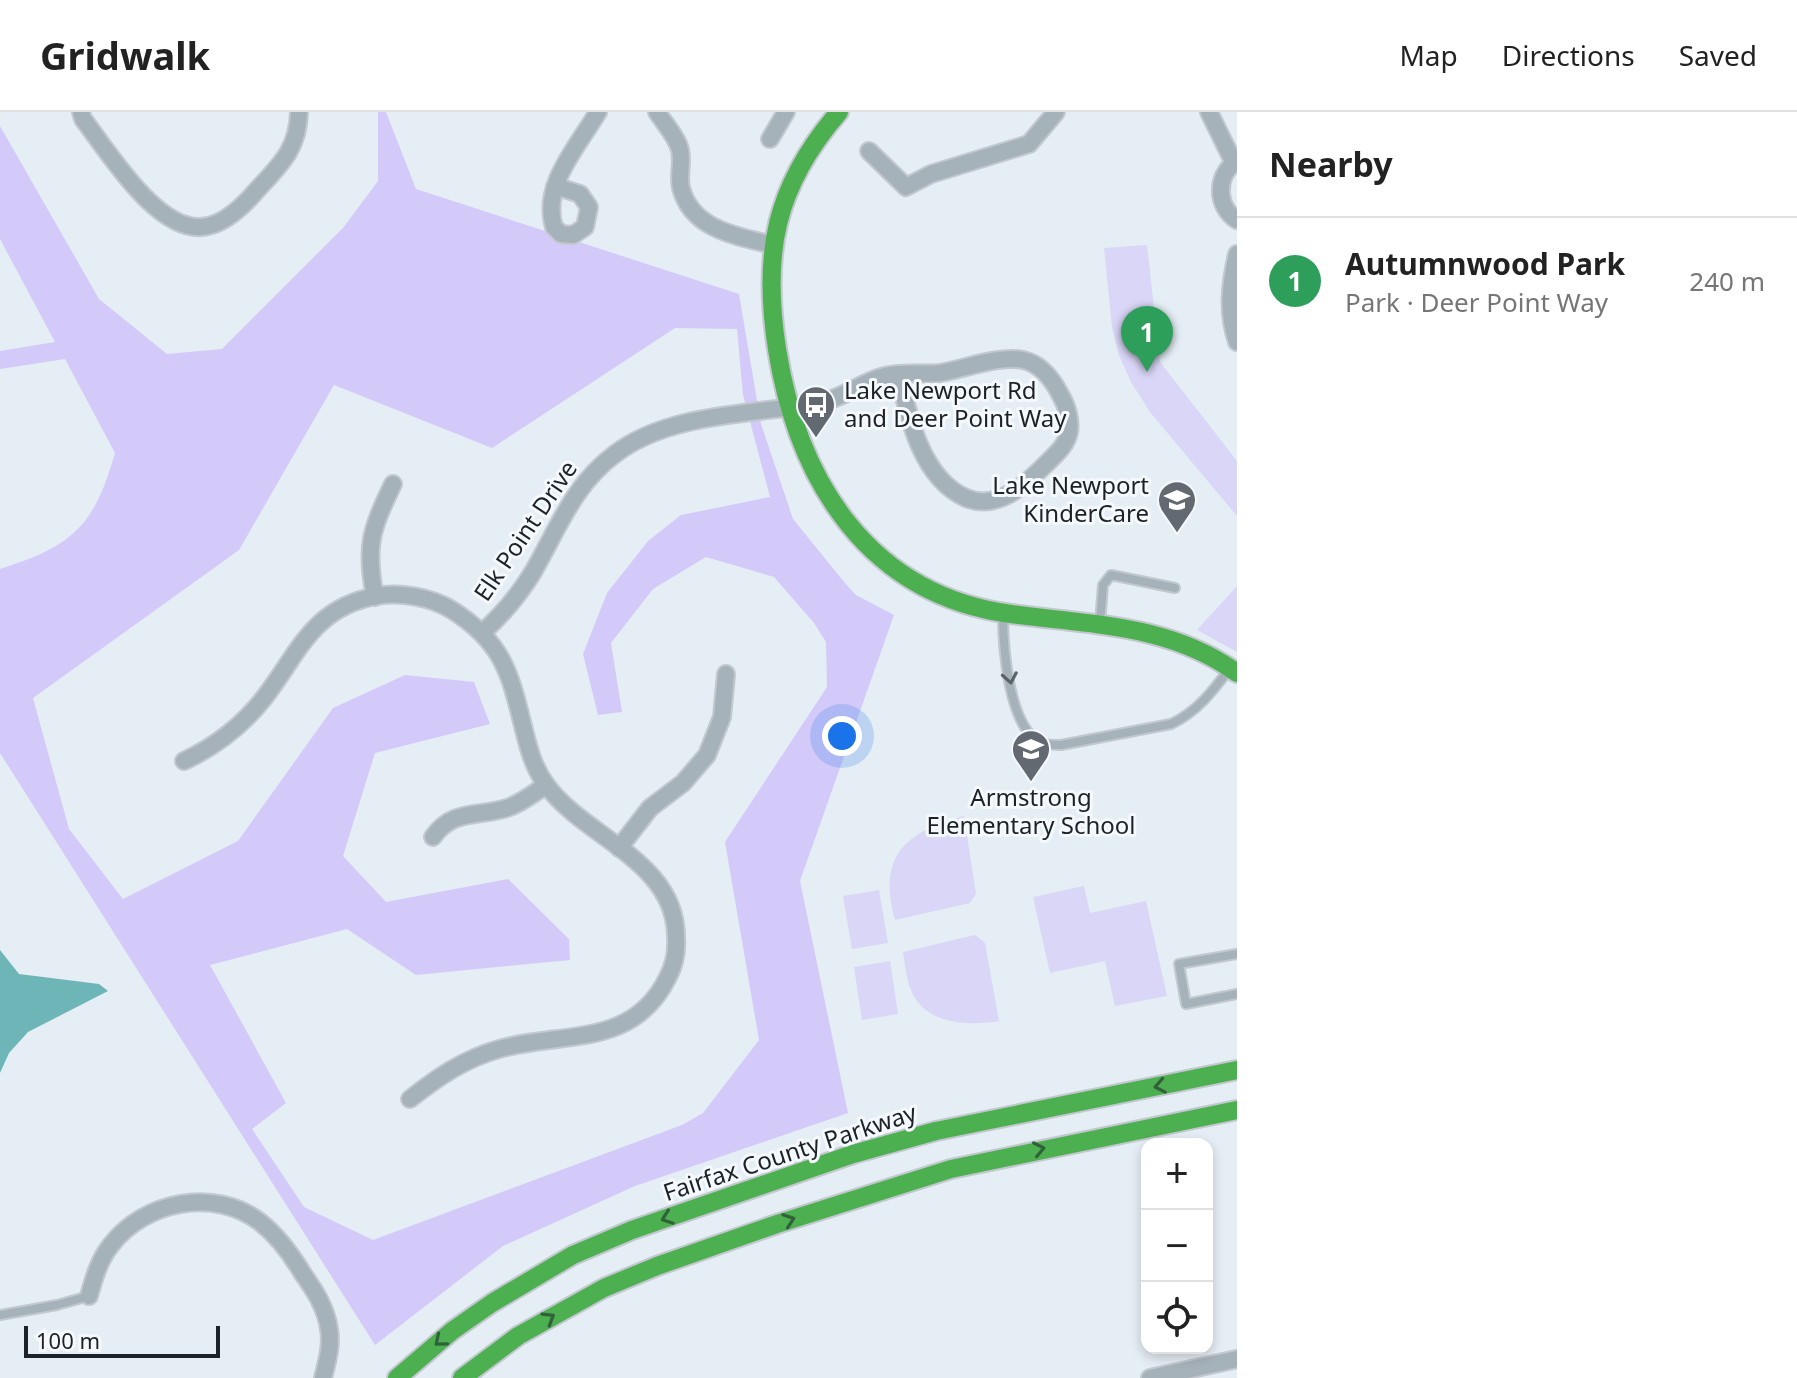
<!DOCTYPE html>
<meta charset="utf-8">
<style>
:root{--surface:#fff;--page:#f6f6f6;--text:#222;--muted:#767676;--line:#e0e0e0;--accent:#7c3aed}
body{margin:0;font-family:"Noto Sans",sans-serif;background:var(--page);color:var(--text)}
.controls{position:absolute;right:24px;bottom:24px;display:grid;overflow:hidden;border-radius:16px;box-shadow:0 4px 12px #0003}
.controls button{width:72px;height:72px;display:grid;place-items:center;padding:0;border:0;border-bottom:2px solid var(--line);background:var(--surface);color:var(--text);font:40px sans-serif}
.scale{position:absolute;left:24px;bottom:20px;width:196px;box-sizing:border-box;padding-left:8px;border:4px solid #1b2228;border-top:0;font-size:22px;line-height:28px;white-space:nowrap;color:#1b2228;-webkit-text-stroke:6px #f5f9fd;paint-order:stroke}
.you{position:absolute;left:842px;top:624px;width:28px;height:28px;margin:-20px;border:6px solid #fff;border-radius:50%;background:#1a73e8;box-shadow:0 0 0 12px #1a73e833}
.badge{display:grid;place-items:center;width:52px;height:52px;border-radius:50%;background:var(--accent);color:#fff;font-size:26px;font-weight:700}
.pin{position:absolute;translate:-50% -66px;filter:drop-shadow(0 2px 4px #0008)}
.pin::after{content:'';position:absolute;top:42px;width:28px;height:24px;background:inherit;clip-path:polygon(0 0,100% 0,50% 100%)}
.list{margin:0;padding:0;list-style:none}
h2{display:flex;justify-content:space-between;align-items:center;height:104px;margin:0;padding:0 32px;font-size:34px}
h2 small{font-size:26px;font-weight:400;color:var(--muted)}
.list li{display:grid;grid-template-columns:52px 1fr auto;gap:24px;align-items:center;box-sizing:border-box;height:128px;padding:0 32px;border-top:2px solid var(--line)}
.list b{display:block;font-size:30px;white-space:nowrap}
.list p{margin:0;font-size:26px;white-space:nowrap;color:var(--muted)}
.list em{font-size:26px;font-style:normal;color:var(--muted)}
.icon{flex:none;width:44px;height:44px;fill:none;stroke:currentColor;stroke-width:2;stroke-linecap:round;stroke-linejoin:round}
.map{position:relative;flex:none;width:1237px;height:1266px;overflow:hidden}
header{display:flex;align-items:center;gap:48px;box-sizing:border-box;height:112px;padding:0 40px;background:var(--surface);border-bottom:2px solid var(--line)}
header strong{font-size:38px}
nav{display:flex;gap:44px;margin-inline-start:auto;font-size:28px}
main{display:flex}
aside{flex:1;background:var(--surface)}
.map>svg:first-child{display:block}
.green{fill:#dad6f7}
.forest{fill:#d3caf9;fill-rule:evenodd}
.water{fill:#6eb5b7}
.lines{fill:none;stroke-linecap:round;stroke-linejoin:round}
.lane-casing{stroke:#c2c8ce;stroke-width:12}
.street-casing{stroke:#c2c8ce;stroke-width:20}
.fast-casing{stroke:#c2c8ce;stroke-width:22}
.lane{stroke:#a6b2b9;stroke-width:8}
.street{stroke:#a6b2b9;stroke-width:16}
.fast{stroke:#4caf50;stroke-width:18}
.oneway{stroke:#5a6369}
.oneway2{stroke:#31613a}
.labels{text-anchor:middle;stroke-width:6;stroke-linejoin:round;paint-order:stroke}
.poi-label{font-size:24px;fill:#1b2228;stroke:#f5f9fd;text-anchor:start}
.street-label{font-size:24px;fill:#1b2228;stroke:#f5f9fd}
</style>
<header>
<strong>Gridwalk</strong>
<nav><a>Map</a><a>Directions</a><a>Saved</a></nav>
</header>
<main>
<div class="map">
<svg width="1237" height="1266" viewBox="0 0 1237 1266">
<rect width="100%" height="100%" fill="#e5edf5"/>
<!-- green -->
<g class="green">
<polygon points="1147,133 1160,250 1237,349 1237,404 1150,300 1131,270 1119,243 1112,215 1104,136"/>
<polygon points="1237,474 1237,540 1197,518"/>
<path d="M964 704 976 782 970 791 895 808C877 744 905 720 964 704Z"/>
<polygon points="1084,774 1090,801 1146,789 1167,884 1115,894 1105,849 1050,861 1033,785"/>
<polygon points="879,778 888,831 852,837 843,784"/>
<path d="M975 823 985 831 999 909C968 914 925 913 911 878 906 866 905 852 903 840Z"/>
<polygon points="890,849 898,902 862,908 854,855"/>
</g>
<!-- forest -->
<path class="forest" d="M378 0H386L416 77 739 182 761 312 793 407 845 471 856 483 894 503 800 769 848 1001 635 1074 503 1134 375 1233 0 641V457C72 434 94 415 115 341L65 247 0 257V239L55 230 0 127V14L99 187 167 242 222 237 343 116 378 69ZM675 216 737 217 743 283 770 385 681 403 648 429 607 481 583 542 598 603 622 600 611 531 653 477 706 445 774 465 814 511 826 530 827 575 725 730 759 928 703 1001 682 1013 373 1128 304 1095 252 1017 286 991 210 853 347 817 416 863 570 848 569 827 508 767 386 790 343 744 375 641 490 612 474 570 405 563 333 596 238 729 123 787 69 717 33 586 239 438 334 273 492 336Z"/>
<!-- water -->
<polygon class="water" points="0,838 19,862 99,872 108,879 28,920 9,941 0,961"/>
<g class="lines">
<defs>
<g id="lane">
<path d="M1003 502C1003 533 1008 617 1042 631 1047 633 1055 633 1061 633L1171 612C1197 600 1213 579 1230 556"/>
<polyline points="1100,511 1103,473 1111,463 1175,476"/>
<polyline points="1237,842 1179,852 1186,892 1237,882"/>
<polyline points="0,1203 57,1193 89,1184"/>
</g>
<g id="street">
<path d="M81 0 83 7C108 39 160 126 208 114 227 110 245 92 257 78 281 52 298 37 299 0"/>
<path d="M657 0C664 11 677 25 680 38 683 50 678 64 681 76 692 118 737 124 773 133"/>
<polyline points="1209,0 1233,49"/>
<polyline points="770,27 786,0"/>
<polyline points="869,39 906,75 931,62 1029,32 1056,0"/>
<path d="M1237 49C1216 62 1215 94 1237 108"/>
<path d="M555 74 580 82 589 95 585 115 573 123 561 122 554 115C541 74 578 34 598 0"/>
<path d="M1237 142C1230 173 1227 200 1237 230"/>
<path d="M375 485C365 434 371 418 393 372"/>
<path d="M483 520C503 502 519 483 533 460 558 417 573 373 615 342 670 300 753 303 818 291 843 287 862 269 885 264 903 259 922 263 940 261 964 257 1000 243 1023 248 1042 252 1053 268 1061 284 1067 294 1071 309 1069 320 1067 333 1054 344 1045 353 1025 373 997 399 966 386 921 366 908 304 899 262"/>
<path d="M184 649C216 634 242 614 264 586 299 541 312 496 376 484 401 480 431 485 452 498 504 531 510 562 524 618 529 638 534 657 547 674 586 726 675 749 676 824 677 838 675 852 668 865 633 937 562 919 499 937 464 947 438 965 410 987"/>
<path d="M433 725C452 697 478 705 507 696 522 691 534 681 546 673"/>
<polyline points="619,736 650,696 683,671 707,643 722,605 726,562"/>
<path d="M89 1184C94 1166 99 1148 111 1133 145 1089 214 1075 260 1110 278 1124 291 1142 303 1162 315 1179 326 1196 329 1217 332 1233 327 1250 323 1266"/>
<polyline points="1150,1266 1237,1247"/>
</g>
<g id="fast">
<path d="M839 0C775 74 762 141 777 237 798 370 869 483 1011 502 1090 513 1170 512 1237 561"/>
<polyline points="397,1266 452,1219 492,1191 573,1143 632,1118 853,1042 936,1019 1237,958"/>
<polyline points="462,1266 518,1224 604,1176 657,1154 777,1112 951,1057 1237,998"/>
</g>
</defs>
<!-- lane casing -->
<use href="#lane" class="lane-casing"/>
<!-- street casing -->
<use href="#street" class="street-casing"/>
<!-- fast casing -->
<use href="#fast" class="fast-casing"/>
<!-- lane -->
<use href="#lane" class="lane"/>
<!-- street -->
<use href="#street" class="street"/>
<!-- fast -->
<use href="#fast" class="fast"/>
</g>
<!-- one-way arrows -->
<defs><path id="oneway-chevron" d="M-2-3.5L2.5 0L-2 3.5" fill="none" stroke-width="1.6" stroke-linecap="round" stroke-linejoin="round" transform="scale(2)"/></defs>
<use class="oneway" href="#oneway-chevron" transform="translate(1010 566) rotate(80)"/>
<g class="oneway2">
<use href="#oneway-chevron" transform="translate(1160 974) rotate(169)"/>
<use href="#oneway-chevron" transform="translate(1039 1037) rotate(-12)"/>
<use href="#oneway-chevron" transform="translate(667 1106) rotate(160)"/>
<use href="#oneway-chevron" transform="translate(789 1108) rotate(-19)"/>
<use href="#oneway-chevron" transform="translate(549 1206) rotate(-31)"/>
<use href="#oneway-chevron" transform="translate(440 1229) rotate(140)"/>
</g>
<!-- icons -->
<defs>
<symbol id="bus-pin" viewBox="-11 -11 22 30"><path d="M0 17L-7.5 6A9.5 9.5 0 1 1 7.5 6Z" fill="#626970" stroke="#f5f9fd"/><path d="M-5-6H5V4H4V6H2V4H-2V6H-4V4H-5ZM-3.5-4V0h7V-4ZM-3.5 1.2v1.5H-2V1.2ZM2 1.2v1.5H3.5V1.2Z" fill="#fff"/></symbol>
<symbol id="school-pin" viewBox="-11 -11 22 30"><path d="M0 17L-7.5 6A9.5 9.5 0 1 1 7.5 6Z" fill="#626970" stroke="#f5f9fd"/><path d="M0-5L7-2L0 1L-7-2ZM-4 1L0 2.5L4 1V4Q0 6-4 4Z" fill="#fff"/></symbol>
</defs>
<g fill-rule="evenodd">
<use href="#bus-pin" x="794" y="271" width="44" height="60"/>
<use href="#school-pin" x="1155" y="366" width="44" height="60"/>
<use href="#school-pin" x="1009" y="615" width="44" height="60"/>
</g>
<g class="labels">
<!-- poi labels -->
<g class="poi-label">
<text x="844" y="287">Lake Newport Rd<tspan x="844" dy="28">and Deer Point Way</tspan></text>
<text x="1149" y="382" text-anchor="end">Lake Newport<tspan x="1149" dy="28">KinderCare</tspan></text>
<text x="1031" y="694" text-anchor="middle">Armstrong<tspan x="1031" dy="28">Elementary School</tspan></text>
</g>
<!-- street labels -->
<g class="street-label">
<text transform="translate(526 419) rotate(-56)" y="8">Elk Point Drive</text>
<text transform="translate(790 1041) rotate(-18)" y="8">Fairfax County Parkway</text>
</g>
</g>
</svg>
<div class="controls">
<button>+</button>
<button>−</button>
<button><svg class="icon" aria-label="locate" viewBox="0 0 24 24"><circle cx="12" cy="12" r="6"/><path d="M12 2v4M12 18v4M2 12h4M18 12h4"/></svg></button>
</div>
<div class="scale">100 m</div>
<div class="you"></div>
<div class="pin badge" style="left:1147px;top:260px;background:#2e9e5b">1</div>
</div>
<aside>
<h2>Nearby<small></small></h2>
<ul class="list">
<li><span class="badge" style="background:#2e9e5b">1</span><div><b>Autumnwood Park</b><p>Park · Deer Point Way</p></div><em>240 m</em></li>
</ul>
</aside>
</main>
